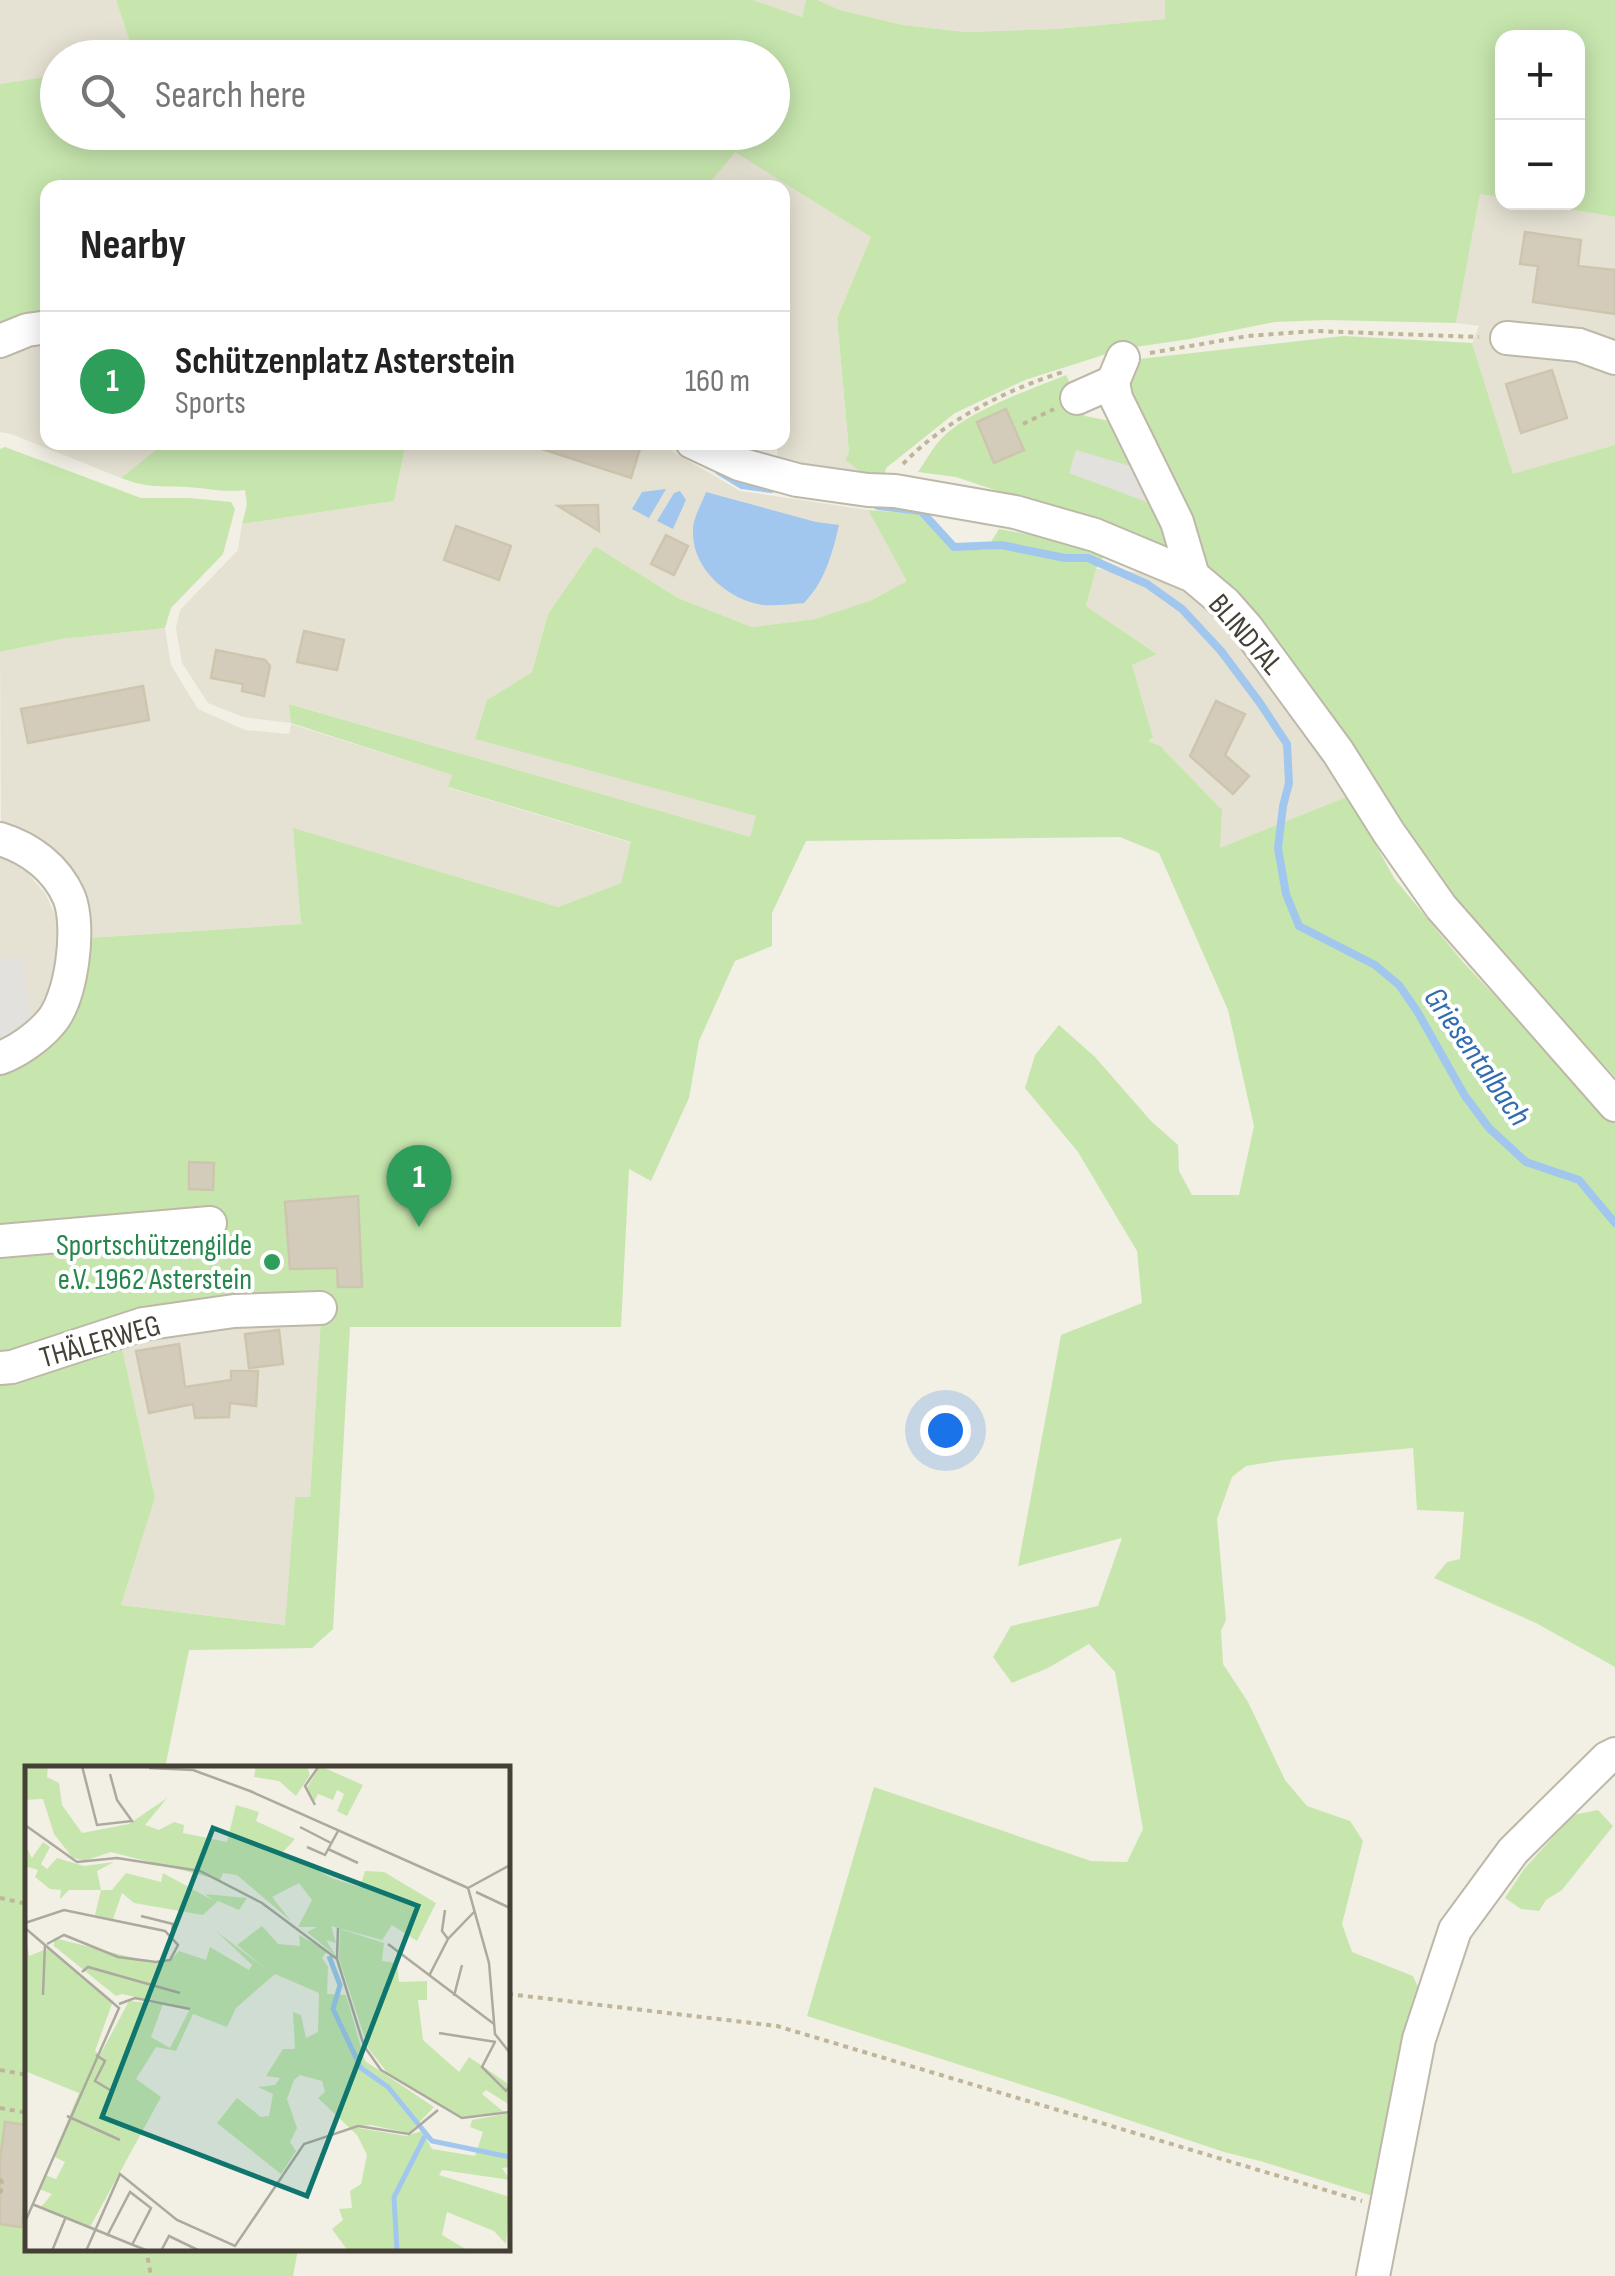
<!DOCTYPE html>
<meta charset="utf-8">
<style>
:root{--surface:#fff;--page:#f2f2f2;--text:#222;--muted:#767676;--line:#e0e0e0;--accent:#1a73e8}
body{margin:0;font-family:"Sofia Sans Condensed",sans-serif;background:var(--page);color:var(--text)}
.controls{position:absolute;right:30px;top:30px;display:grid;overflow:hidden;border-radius:20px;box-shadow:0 5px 25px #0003}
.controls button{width:90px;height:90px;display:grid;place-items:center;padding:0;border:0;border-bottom:2px solid var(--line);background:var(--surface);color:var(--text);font:50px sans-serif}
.you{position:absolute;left:945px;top:1430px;width:35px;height:35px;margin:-25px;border:8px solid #fff;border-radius:50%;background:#1a73e8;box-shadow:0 0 0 15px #1a73e833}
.badge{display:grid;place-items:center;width:65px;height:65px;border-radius:50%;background:var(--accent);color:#fff;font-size:32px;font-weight:700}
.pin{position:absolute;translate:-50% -82px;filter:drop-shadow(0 2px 5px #0008)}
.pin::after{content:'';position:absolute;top:52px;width:35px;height:30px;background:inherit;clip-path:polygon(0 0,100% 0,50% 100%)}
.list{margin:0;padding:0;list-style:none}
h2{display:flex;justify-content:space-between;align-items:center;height:130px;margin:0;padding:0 40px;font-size:42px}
h2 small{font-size:32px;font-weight:400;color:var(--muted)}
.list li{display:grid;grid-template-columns:65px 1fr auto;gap:30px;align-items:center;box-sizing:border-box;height:140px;padding:0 40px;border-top:2px solid var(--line)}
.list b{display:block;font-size:38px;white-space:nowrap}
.list p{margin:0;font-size:32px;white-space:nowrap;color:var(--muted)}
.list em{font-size:32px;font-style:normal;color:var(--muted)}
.icon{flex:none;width:55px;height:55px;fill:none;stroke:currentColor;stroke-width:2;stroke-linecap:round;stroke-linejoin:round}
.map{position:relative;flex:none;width:1615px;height:2276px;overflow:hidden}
.search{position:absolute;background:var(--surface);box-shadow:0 5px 25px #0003;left:40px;top:40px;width:750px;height:110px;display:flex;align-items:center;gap:25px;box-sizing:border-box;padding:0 35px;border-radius:55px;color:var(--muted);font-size:38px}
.panel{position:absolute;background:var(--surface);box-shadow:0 5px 25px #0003;left:40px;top:180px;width:750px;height:270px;border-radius:20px}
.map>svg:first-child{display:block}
.residential{fill:#e6e2d3}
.green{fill:#c7e6ae}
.parking{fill:#e3e1dd}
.water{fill:#a1c7ef}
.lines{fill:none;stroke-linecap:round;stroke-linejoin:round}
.stream{stroke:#a1c7ef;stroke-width:8}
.building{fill:#d4ccba;stroke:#cec5ae;stroke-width:2.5}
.minor-casing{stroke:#bdb8a8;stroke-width:36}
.path{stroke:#bfb599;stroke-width:4;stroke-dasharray:5 5;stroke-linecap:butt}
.minor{stroke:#fff;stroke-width:32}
.leisure-dot{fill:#2e9e5b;stroke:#fff;stroke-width:4}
.labels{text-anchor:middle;stroke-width:8;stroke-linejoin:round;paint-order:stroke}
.street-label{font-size:30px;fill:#444035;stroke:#fff}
.leisure-label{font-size:30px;fill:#27864d;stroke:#fff;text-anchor:end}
.water-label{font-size:32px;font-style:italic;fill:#306caf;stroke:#fff}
.inset-river{fill:none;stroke:#a1c7ef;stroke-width:5}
.inset-road{fill:none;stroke:#aca99f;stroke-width:2.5}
.view{fill:#0f766e;fill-opacity:0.15;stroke:#0f766e;stroke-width:5}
.inset-edge{fill:none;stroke:#444035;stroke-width:5}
</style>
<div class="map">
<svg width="1615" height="2276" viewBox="0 0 1615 2276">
<rect width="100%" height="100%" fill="#f2efe5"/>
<!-- residential -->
<g class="residential">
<polygon points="0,0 116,0 135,57 58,58 57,75 0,84"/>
<polygon points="753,0 806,0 802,17"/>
<polygon points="817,0 1165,0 1166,19 1057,29 966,32 903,25 840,10"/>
<polygon points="735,151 871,237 837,318 849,452 845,460 870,479 777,459 778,443 782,442 782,188 704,188"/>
<polygon points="1480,193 1502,197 1502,202 1532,203 1615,217 1615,445 1513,475 1472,343 1479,326 1456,323"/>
<polygon points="22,344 47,344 48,442 166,443 121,478 11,434 0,432 0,354"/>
<polygon points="406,443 658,443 740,491 868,510 908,581 872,600 815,619 752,627 678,598 595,546 548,614 532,672 487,700 476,739 757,816 751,838 290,704 291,724 452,775 449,788 632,843 621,883 558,907 294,829 301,924 88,938 1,825 0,652 62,639 165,628 171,665 198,709 245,730 289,734 291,723 243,717 208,703 182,663 176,628 180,610 238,550 242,524 394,501"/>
<polygon points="1096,569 1178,575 1218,605 1349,796 1220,849 1147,741 1153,737 1132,665 1156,653 1086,606"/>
<polygon points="0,856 27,872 46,895 59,924 62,958 44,1005 31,1020 0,1041"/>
<polygon points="321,1314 310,1498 295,1498 286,1625 121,1605 155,1498 120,1339"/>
</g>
<!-- green -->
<g class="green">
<polygon points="116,0 753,0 802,17 806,0 817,0 840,10 903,25 966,32 1057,29 1165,19 1165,0 1615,0 1615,217 1532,203 1578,202 1578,38 1502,38 1502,197 1480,194 1456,323 1327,320 1275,322 1190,339 1122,349 1025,380 955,413 886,468 883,481 870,479 845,460 849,452 837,318 871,237 735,152 706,187 48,188 47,319 0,332 0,84 57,75 58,132 772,132 772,58 135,57"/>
<polygon points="1343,336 1472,343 1513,474 1615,445 1615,1077 1455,907 1210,570 1133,413 1127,376 1139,359"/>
<path d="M1066 375 1085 416 1115 422 1163 508 1181 560 1058 511 956 477 918 472C925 462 932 449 940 440 966 411 1030 390 1066 375Z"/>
<path d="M166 442H406V443L394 501 242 524 247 505 245 490C225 493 207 488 187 487 160 486 147 488 121 478Z"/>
<polygon points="5,447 141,498 189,498 231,502 235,509 223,554 171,608 165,628 62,639 0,652 0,449"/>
<path d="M868 510 920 514 953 550H986L999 529 1108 549 1096 569 1086 606 1157 654 1132 665 1153 737 1148 741 1160 746 1222 810 1220 848 1349 796 1394 878 1463 962 1582 1088 1615 1116V1667L1536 1623 1434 1578 1447 1562 1460 1559 1464 1512 1417 1510 1413 1448 1283 1460 1246 1466 1232 1477 1217 1519 1226 1620 1221 1631 1223 1664 1248 1702 1285 1780 1307 1806 1350 1821 1363 1841 1342 1924 1352 1952 1413 1976 1421 1994 1376 2197 1260 2161 1224 2152 1060 2097 807 2016 874 1787 1091 1861 1127 1862 1143 1829 1115 1672 1089 1644 1048 1668 1012 1683 993 1657 1011 1626 1098 1606 1122 1538 1018 1566 1061 1335 1142 1303 1137 1251 1078 1152 1025 1088 1035 1055 1059 1025 1095 1057 1151 1121 1178 1145 1179 1171 1192 1195H1239L1254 1126 1228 1010 1159 853 1120 837 806 841 772 913V946L735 961 699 1041 689 1098 651 1181 629 1169 621 1327H350L333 1629 312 1648 189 1650 165 1768H28V2248L298 2249 293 2276H0V1376L12 1375 120 1339 155 1498 121 1605 285 1625 295 1497H310L322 1300C256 1298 184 1306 120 1323 82 1334 46 1349 9 1362H0V1069C63 1036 80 1008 88 938L301 924 293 828 558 907 621 883 631 842 448 787 452 775 291 723 289 704 750 837 756 816 475 739 487 700 532 672 548 614 595 546 678 598 752 627 815 619 872 600 907 581Z"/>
<polygon points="1598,1810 1613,1826 1562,1890 1546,1900 1539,1911 1521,1909 1505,1898 1524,1869 1573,1815"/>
</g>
<!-- parking -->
<g class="parking">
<polygon points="1076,450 1144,470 1163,508 1069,473"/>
<polygon points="22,956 31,1020 0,1041 0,959"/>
</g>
<!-- water -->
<g class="water">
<polygon points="666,489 649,518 632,509 642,492"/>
<polygon points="680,491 686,500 673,529 657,521 674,493"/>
<path d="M706 492 816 522 839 525C832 555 825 581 804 603 791 604 776 606 763 605 728 600 691 568 693 530 693 518 702 503 706 492Z"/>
</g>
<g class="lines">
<!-- stream -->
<g class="stream">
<polyline points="719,471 742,485 771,489"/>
<polyline points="878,506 921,511 954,547 1001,545 1065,558 1088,558 1147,584 1182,609 1221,651 1260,703 1287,744 1289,783 1283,806 1278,848 1286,894 1299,926 1375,965 1399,985 1417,1011 1465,1096 1489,1128 1526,1162 1579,1180 1615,1223"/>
</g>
</g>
<!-- building -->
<g class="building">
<polygon points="1525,232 1581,240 1578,266 1615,270 1615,314 1533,302 1538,266 1520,264"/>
<polygon points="1552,370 1567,418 1521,433 1506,384"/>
<polygon points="1006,409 1024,450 994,463 977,422"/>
<polygon points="533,442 642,442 631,478 533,446"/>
<polygon points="598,505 599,531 558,506"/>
<polygon points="456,526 511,546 499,580 444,560"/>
<polygon points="666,535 688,546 674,575 651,564"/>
<polygon points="304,631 344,640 337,670 297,662"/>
<polygon points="216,650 265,660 270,666 264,696 242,691 243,684 211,678"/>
<polygon points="143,686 149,720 28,743 21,709"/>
<polygon points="1216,701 1245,714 1225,755 1249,776 1233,794 1190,756"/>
<polygon points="189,1162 214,1163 213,1190 189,1189"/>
<polygon points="358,1196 362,1287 338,1287 337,1268 290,1269 285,1202"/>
<polygon points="279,1330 283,1364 249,1368 245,1334"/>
<polygon points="179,1344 185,1387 231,1380 231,1371 258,1371 256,1406 230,1403 229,1417 195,1418 193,1404 149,1413 136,1351"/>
<polygon points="5,2122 28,2125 28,2187 21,2227 0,2224 0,2159"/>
</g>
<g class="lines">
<defs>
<g id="minor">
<polyline points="1507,338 1579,345 1615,358"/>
<polyline points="0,341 27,330 48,327"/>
<polyline points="1123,358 1113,382 1116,398 1177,522 1193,576"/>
<polyline points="1077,398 1113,382"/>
<polyline points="692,442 739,464 797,480 868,490 895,491 1015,512 1095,535 1193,576 1225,603 1247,628 1338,752 1389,833 1441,907 1615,1105"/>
<path d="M0 839C29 848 56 867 69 897 81 926 72 999 50 1023 38 1037 17 1052 0 1058"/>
<polyline points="0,1241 210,1223"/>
<polyline points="0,1368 12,1367 143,1324 234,1311 320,1308"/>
<polyline points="1373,2276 1419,2039 1455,1930 1513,1851 1607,1758 1615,1754"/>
</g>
</defs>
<!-- minor casing -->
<use href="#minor" class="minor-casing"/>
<!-- path -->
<g class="path">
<polyline points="1150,353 1248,336 1315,331 1479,337"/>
<polyline points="1023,424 1054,409"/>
<path d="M903 464C945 420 1006 390 1063 372"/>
<polyline points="0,1898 28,1904"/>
<polyline points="508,1994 777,2026 1362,2201"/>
<polyline points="0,2070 28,2075"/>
<polyline points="0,2108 28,2113"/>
<polyline points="0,2179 2,2183 0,2196"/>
<polyline points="146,2248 151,2276"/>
</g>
<!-- minor -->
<use href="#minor" class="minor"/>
</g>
<!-- markers -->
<circle class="leisure-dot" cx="272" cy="1262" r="10"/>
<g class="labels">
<!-- street labels -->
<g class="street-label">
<text transform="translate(1246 634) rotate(49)" y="10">BLINDTAL</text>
<text transform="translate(100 1341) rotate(-16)" y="10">THÄLERWEG</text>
</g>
<!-- leisure labels -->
<g class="leisure-label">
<text x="252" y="1255">Sportschützengilde<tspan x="252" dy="34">e.V. 1962 Asterstein</tspan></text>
</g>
<!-- water labels -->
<g class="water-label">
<text transform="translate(1478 1056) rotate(55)" y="11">Griesentalbach</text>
</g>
</g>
<!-- overview -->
<g transform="translate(25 1766)">
<rect width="485" height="485" fill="#f2efe5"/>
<path d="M23 0 22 11 34 17 37 39 57 67 104 58 142 32 120 59 134 64 149 56 159 59 158 67 202 76 211 39 234 46 231 55 270 73 258 86 309 113 335 121 340 105 359 106 411 137 392 175 367 159 357 174 306 160 311 177 301 174 311 190 282 166 292 161H273L287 134 274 117 247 131 266 155 212 109 198 107 195 114 86 86 59 95 47 91 29 68 18 33 0 34V3ZM231 0H282L285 9 271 30 254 15 229 11ZM295 0 338 19 322 50 312 45 319 28 312 24 308 34 293 28 289 36 282 22ZM18 76 25 81 16 98 22 103 32 92 59 100 89 96 72 105 76 124H87L101 107 136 116 138 107 189 135 180 128 222 132 214 144 193 135 178 149 109 137 97 127 88 153 70 149 76 124H44L35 133 36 124 25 123 10 111 13 104 0 100V79L7 92ZM237 160 253 178 275 180 274 169 302 185 297 192 303 201 302 228 321 229 340 295 409 341 384 367 346 359 327 361 381 370 397 365 407 383 450 390 458 366 445 361 447 354 485 347V401L477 402 485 414 417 404 414 409 485 431 481 478 469 465 422 446 417 469 444 485H323L307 463 318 454 314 443 327 442 325 425 336 418 342 389 332 369 293 332 300 326 297 315 275 309 269 314 262 333 272 362 265 376 271 385 256 408 192 357 212 332 236 351 244 350 248 328 233 321 250 319 255 312 241 310 258 283H270L268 246 276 249 281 272 293 266 294 227 250 208 211 242 202 261 168 248 151 285 131 281 111 313 136 331 65 461 16 441 27 428 14 423 20 409 31 413 40 396 28 390 54 327 0 305V165L4 190 19 184 18 209 22 180 88 235 70 285 75 289 104 235 138 238 126 271 145 282 165 243 97 228 91 230 29 180V172L129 197 144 196 154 185 181 194 185 181 224 204 227 199 191 165 242 204 212 179ZM315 163 359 177 357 195 372 197 374 216 402 215V234H393L398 274 434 306 444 291 485 319V339L461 324 457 328 479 346 439 352 364 309 343 282 314 193Z" fill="#c7e6ae"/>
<path class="inset-river" d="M304 190 315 219 308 243 336 302 363 321 407 375 485 391M372 485 369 431 400 370"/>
<path class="inset-road" d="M57 0 72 59 107 55 92 34 85 8M124 2 168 4 225 25 443 122 464 197 470 268 485 287M290 39 280 20 294 0M0 59 52 96 92 92 175 105 237 137 312 193 339 280 356 304 437 352 485 346M275 61 306 77M282 81 300 89 313 65M303 83 333 97M443 122 485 99M451 126 485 142M420 144 417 165 423 173M116 150 148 158 147 167M0 157 39 144 140 165 153 179 145 194 131 196 93 191 39 169 22 178M0 162 94 242 0 456M363 178 469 258M312 192 313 162M57 206 63 201 155 227M404 210 423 173 450 145M18 229 20 178M429 230 437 199M94 238 110 232 165 243M414 267 471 276M470 276 457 301 481 325 485 320M71 289 80 295 70 315 85 324M42 350 95 374M7 438 123 485M82 470 105 426 126 442 107 479M27 485 40 453M61 485 95 408 152 454 210 480 279 378 333 360 384 368 413 344M136 485 144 470 175 485"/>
<path class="view" d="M188 62 393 140 282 430 77 351Z"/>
<rect width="485" height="485" class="inset-edge"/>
</g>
</svg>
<div class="controls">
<button>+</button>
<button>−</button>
</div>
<div class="you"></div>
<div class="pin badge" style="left:419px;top:1227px;background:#2e9e5b">1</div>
<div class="search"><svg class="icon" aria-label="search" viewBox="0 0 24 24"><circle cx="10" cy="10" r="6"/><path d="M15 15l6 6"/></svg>Search here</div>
<section class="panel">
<h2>Nearby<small></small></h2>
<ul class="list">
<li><span class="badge" style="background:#2e9e5b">1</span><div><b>Schützenplatz Asterstein</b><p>Sports</p></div><em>160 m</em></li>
</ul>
</section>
</div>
